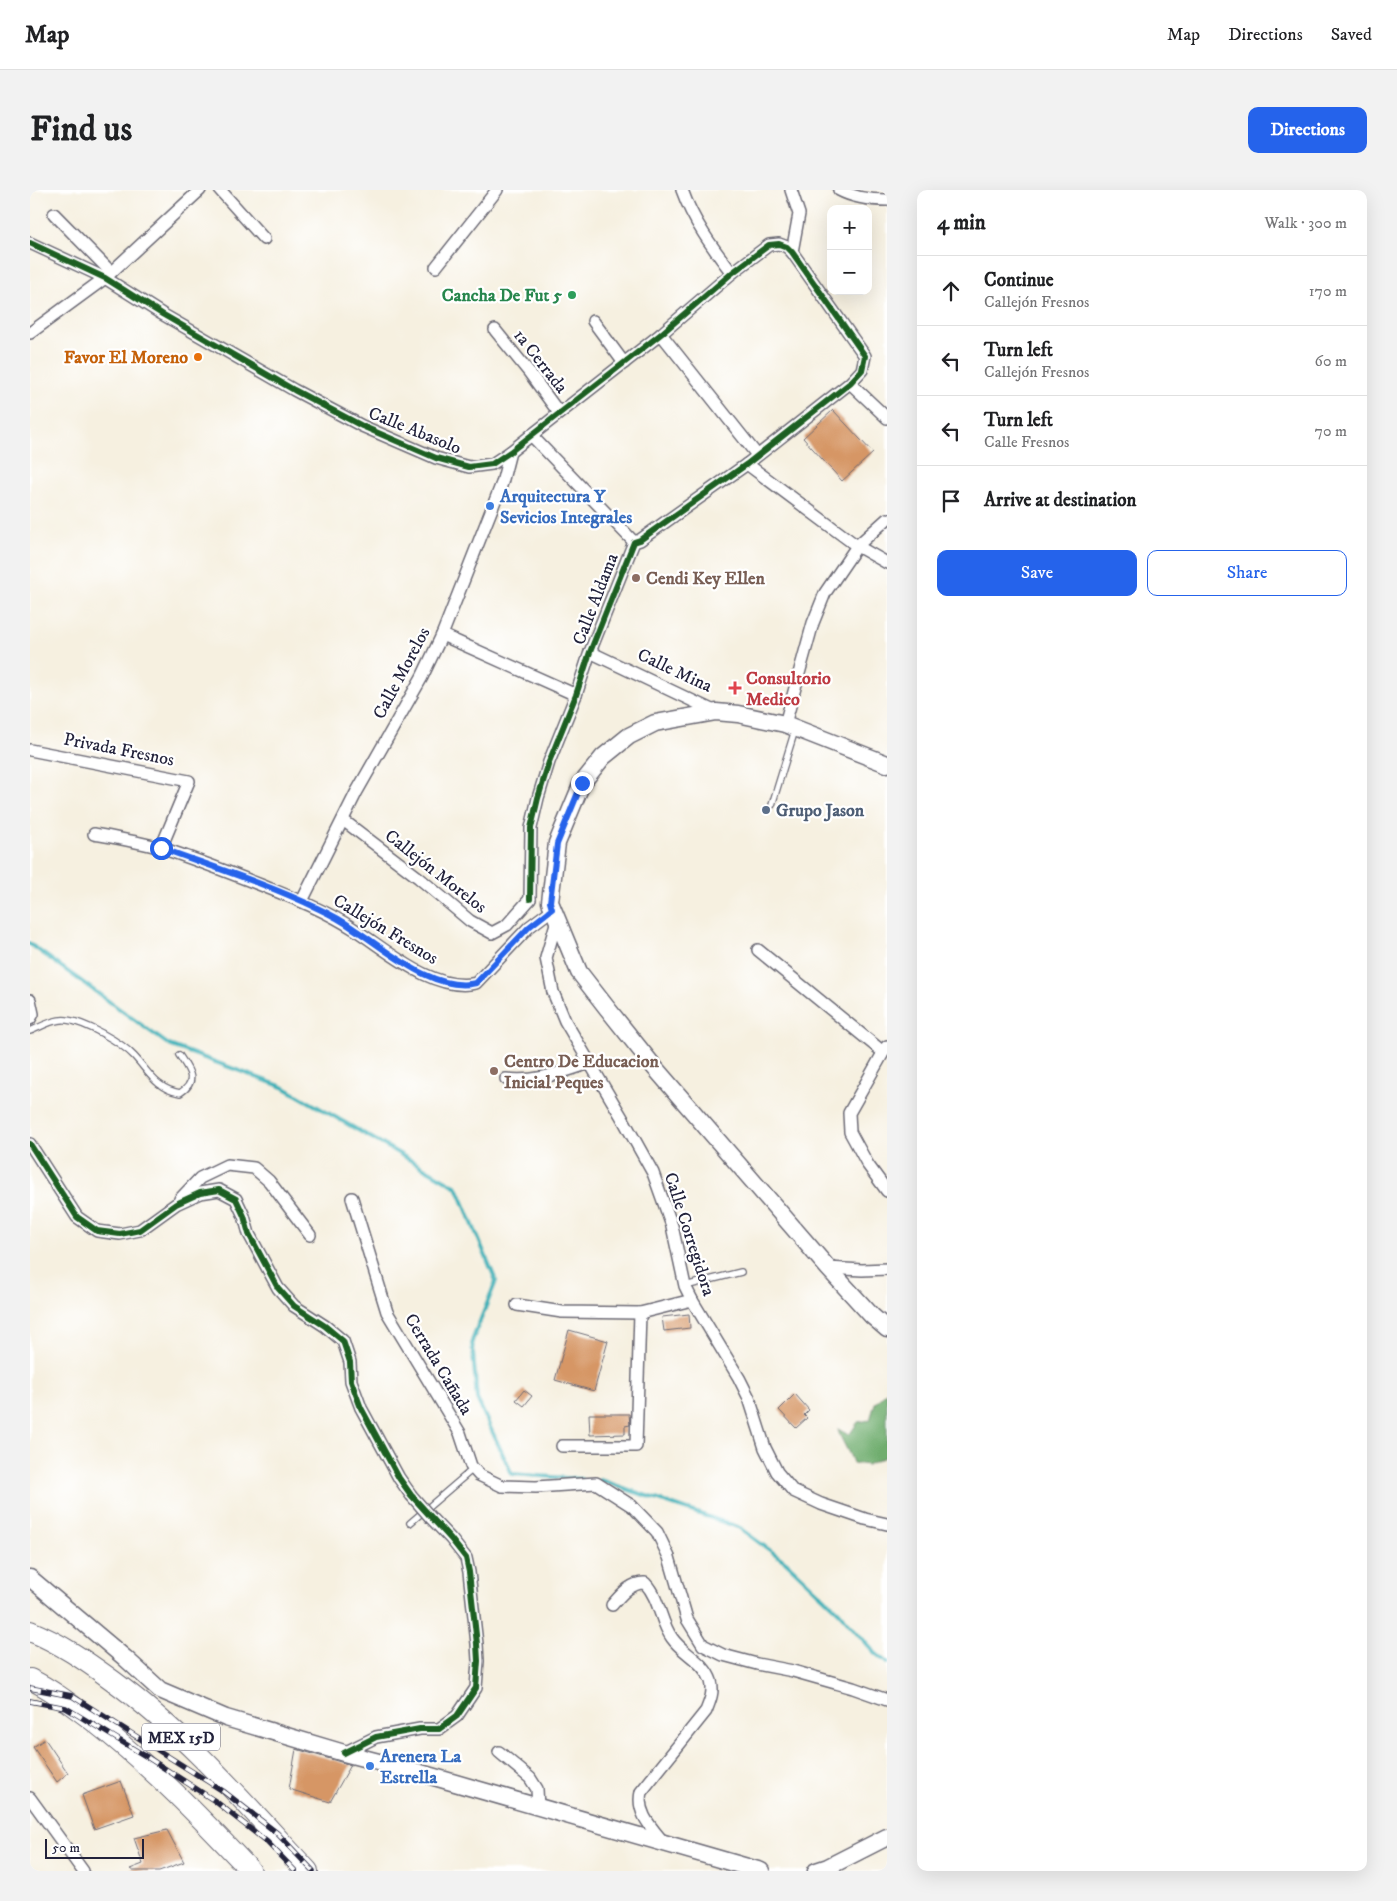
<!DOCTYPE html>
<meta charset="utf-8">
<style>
:root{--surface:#fff;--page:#f2f2f2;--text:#202124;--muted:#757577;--line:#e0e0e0;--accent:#2563eb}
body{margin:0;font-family:"IM FELL DW Pica",serif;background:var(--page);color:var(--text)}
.controls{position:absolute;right:15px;top:15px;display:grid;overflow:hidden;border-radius:10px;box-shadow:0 5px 20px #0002}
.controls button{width:45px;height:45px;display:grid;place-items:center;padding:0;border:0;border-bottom:1px solid var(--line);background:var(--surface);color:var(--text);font:25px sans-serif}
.scale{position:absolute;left:15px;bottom:12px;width:99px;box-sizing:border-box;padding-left:5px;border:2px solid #22223b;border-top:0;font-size:14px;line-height:18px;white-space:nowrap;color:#22223b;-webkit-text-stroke:4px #fff;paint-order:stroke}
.stop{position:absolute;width:15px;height:15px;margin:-11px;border:4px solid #2563eb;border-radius:50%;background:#fff}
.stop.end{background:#2563eb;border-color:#fff;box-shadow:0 1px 5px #0008}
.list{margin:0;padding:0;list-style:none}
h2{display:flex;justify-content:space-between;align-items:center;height:65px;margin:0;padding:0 20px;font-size:21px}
h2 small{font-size:16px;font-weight:400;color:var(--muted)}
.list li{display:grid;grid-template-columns:32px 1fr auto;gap:15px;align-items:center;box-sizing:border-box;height:70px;padding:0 20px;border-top:1px solid var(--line)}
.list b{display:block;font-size:19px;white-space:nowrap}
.list p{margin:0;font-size:16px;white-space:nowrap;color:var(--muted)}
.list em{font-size:16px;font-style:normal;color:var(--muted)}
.actions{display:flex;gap:10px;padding:15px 20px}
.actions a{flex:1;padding:11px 0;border:1px solid var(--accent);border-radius:10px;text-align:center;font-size:18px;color:var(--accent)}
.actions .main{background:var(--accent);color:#fff}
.icon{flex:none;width:28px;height:28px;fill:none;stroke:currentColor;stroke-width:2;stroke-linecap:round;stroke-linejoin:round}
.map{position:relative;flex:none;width:857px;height:1681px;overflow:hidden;border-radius:10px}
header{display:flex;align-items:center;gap:30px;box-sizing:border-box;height:70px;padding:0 25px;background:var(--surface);border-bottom:1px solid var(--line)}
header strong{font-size:24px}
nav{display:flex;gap:28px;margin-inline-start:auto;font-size:18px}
.intro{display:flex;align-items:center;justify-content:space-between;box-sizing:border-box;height:120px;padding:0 30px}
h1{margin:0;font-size:35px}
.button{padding:12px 22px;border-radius:10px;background:var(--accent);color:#fff;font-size:18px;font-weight:700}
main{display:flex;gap:30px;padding:0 30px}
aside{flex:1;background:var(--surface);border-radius:10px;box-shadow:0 5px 20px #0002}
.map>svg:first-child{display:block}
.forest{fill:#70ad6e;stroke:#496854}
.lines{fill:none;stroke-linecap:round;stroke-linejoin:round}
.stream{stroke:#41b1b8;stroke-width:4}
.building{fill:#d69665}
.lane-casing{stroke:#6c6a75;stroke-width:8}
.street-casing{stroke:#6c6a75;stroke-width:14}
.secondary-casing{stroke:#6c6a75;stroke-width:19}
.highway-casing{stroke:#6c6a75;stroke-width:22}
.lane{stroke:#fff;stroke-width:5.5}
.street{stroke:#fff;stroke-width:11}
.secondary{stroke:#fff;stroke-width:16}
.highway{stroke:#fff;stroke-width:20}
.rail-casing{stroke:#22223b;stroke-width:5.5}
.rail{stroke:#fff;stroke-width:4;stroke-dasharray:11;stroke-linecap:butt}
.street-bridge-casing{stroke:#6c6a75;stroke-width:14;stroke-linecap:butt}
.street-bridge{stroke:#fff;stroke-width:11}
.cycleway-casing{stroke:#fff;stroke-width:9}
.cycleway{stroke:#1b5e20;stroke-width:6}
.route{stroke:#2563eb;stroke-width:6}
.leisure-dot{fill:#2e9e5b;stroke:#fff;stroke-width:2}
.food-dot{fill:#e8710a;stroke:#fff;stroke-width:2}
.shop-dot{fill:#3f7fe0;stroke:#fff;stroke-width:2}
.education-dot{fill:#8d6e63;stroke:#fff;stroke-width:2}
.health-dot{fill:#e0444e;stroke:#fff;stroke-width:2}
.service-dot{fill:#5c6f8a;stroke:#fff;stroke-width:2}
.labels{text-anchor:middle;stroke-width:4.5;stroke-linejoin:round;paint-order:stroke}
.shield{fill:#fff;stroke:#646476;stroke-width:1}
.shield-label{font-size:16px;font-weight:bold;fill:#22223b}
.leisure-label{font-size:18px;font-weight:bold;fill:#27864d;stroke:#fff;text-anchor:end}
.food-label{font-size:18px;font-weight:bold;fill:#c56008;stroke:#fff;text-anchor:end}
.street-label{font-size:18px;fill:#22223b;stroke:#fff}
.shop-label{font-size:18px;font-weight:bold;fill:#366cbe;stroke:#fff;text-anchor:start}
.education-label{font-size:18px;font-weight:bold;fill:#785e54;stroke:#fff;text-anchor:start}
.health-label{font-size:18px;font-weight:bold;fill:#be3a42;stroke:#fff;text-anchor:start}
.service-label{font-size:18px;font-weight:bold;fill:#4e5e75;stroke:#fff;text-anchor:start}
</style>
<header>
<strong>Map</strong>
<nav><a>Map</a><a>Directions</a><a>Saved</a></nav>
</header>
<div class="intro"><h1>Find us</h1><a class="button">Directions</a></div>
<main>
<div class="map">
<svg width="857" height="1681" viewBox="0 0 857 1681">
<rect width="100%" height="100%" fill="#fff"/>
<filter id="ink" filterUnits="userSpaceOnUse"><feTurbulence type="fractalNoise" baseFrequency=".02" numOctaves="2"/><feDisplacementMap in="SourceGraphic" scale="10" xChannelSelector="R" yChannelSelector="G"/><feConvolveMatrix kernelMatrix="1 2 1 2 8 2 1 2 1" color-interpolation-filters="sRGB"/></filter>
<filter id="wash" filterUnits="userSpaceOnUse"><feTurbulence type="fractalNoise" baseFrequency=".0096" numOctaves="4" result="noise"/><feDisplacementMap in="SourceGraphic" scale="20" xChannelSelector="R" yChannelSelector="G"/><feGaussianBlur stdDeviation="1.12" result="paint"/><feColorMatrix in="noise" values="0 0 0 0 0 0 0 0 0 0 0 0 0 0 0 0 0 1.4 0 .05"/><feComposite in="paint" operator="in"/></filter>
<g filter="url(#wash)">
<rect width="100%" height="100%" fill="#f6f0e0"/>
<!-- forest -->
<path class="forest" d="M857 1201V1266L837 1275 823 1273C820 1263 808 1245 808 1239L819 1245 828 1232 840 1230 845 1213Z"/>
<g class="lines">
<!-- stream -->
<g class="stream">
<polyline points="0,754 139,855 253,897 427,997 466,1091 442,1151 447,1209 482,1284 551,1289"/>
<polyline points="570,1290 708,1337 756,1372 809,1422 844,1462 857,1473"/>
</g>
</g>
<g id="blocks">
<!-- building -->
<g class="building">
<polygon points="803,220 843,263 812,291 773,248"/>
<polygon points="659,1124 660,1138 634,1141 632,1127"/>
<polygon points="539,1140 578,1151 564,1201 525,1190"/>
<polygon points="494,1200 502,1206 494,1216 486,1210"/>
<polygon points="765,1204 779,1220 774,1225 777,1228 766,1238 749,1220"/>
<polygon points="559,1224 599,1224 600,1235 595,1236 595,1244 560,1245"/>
<polygon points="15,1549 38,1583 27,1592 3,1557"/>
<polygon points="266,1559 321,1575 300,1612 259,1599"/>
<polygon points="91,1591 104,1625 64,1639 52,1605"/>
<polygon points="137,1640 154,1672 129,1681 103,1681 100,1679 113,1674 104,1648"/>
</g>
</g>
</g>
<g filter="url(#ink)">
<use href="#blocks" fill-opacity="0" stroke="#6c6a75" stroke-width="1"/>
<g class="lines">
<defs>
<g id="lane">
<polyline points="742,615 765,540"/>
<path d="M0 841C11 837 25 828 37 830 55 832 91 852 104 866 119 882 126 899 150 903 169 891 159 880 149 865"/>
<polyline points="655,1096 711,1082"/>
<polyline points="380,1333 443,1279"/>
</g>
<g id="street">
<polyline points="190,0 234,49"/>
<path d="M652 0C663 31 682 57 702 83"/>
<polyline points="761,0 769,24 762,62"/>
<path d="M809 0C824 8 841 10 857 10"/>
<polyline points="24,24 81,82"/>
<polyline points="0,53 75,88 132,124 264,200 332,236 406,268 439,277 462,274 480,262 631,144 702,83 739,55 749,54 757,57 762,62 835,166 832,180 820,193 717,274 610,350 604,352 560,462 546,505 519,572 508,608 501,638 500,709"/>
<polyline points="406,77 467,0"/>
<polyline points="563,131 594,173"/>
<polyline points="465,140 499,182 529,223"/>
<polyline points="0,143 75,88 170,0"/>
<polyline points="631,144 727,265"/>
<polyline points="820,193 857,228"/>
<polyline points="501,245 604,352"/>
<polyline points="717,274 827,356 857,373"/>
<polyline points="412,445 546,505"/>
<polyline points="560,462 686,522"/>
<polyline points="755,534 783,433 795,403 827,356 857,329"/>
<polyline points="0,560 159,591 131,658"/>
<polyline points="313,630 389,688 440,731 462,743 477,735 500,709"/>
<path d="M64 644C86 648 109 652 131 658 165 669 198 682 231 695 263 708 295 720 324 739 357 760 404 803 446 793L499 737 523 719"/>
<polyline points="272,711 326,603 392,487 412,445 472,293 480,262"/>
<polyline points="527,730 516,768 523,802 535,831 594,931 623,983 642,1036 655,1096 662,1110 709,1188 719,1208 735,1258 747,1282 763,1301 791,1314 835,1329 857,1334"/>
<polyline points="728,760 853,862"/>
<polyline points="0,810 3,824 0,829"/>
<polyline points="857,856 819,923 820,942 838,975 857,1001"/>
<path d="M476 889C507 893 531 882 560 873"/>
<polyline points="0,954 47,1027 67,1041 90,1044 110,1040 146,1014 170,1003 189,1000 206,1009 214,1026 219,1044 248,1098 264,1116 295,1136 313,1151 320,1172 321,1191 331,1218 369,1288 381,1305"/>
<polyline points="322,1008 357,1122 430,1243 441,1276 449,1285 472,1296 506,1297 566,1293 602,1316 627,1342 639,1367 657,1429 673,1455 693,1465 727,1474 763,1481 823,1498 857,1510"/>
<polyline points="150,1009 170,988 197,975 224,978 239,991 280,1045"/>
<polyline points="798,1078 832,1080 857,1079"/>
<polyline points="487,1115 532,1122 610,1123 662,1110"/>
<polyline points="532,1256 606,1256 610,1123"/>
<path d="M582 1415C591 1405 601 1392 615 1393 630 1409 630 1432 642 1448 653 1464 675 1472 681 1491 684 1502 680 1511 676 1521L611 1602C606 1623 622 1638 634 1653"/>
<polyline points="469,1562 500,1588 507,1599 508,1618"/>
<polyline points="314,1563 346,1547 390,1539 409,1539 427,1526 446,1498 448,1471 447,1454 439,1382 436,1368 421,1349 401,1328"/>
<polyline points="0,1608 53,1681"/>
</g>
<g id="secondary">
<polyline points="857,574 755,534 708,524 686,522 625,533 599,546 573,567 552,593 527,653 520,712 549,782 577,818 625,878 798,1078 842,1126 857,1139"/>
<polyline points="0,1388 95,1468 130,1500 196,1528 314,1563 387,1582 731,1681"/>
<polyline points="786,1681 798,1677 857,1647"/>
</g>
<g id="highway">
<path d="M0 1441C30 1453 56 1471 82 1490 156 1544 216 1614 278 1681"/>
<path d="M0 1489C23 1500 43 1516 63 1531 121 1576 171 1628 221 1681"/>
</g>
</defs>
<!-- lane casing -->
<use href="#lane" class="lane-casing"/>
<!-- street casing -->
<use href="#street" class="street-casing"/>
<!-- secondary casing -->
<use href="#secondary" class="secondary-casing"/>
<!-- highway casing -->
<use href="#highway" class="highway-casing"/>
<!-- lane -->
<use href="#lane" class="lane"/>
<!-- street -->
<use href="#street" class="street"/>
<!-- secondary -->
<use href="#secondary" class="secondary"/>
<!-- highway -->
<use href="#highway" class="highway"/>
<defs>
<g id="rail">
<polyline points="0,1498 42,1506 193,1601 247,1643 283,1681"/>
<polyline points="0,1511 36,1518 117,1567 185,1611 237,1652 265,1681"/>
</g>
</defs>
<!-- rail casing -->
<use href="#rail" class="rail-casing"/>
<!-- rail -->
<use href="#rail" class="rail"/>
<defs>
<polyline id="street-bridge" points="381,1305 401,1328"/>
</defs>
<!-- street-bridge casing -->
<use href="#street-bridge" class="street-bridge-casing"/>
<!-- street-bridge -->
<use href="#street-bridge" class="street-bridge"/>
<defs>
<g id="cycleway">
<polyline points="0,53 75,88 132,124 264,200 332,236 406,268 439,277 462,274 480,262 631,144 702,83 739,55 749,54 757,57 762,62 835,166 832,180 820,193 717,274 610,350 604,352 560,462 546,505 519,572 508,608 501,638 500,709"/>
<polyline points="0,954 47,1027 67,1041 90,1044 110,1040 146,1014 170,1003 189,1000 206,1009 214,1026 219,1044 248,1098 264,1116 295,1136 313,1151 320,1172 321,1191 331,1218 369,1288 381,1305 421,1349 436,1368 439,1382 447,1454 448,1471 446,1498 427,1526 409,1539 390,1539 346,1547 314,1563"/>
</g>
</defs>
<!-- cycleway casing -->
<use href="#cycleway" class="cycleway-casing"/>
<!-- cycleway -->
<use href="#cycleway" class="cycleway"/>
</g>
</g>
<g class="lines" filter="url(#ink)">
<!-- route -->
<path class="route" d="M131 658C183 677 237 694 287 718 300 724 313 731 324 739 357 760 404 803 446 793L499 737 522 719 520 712 527 654 552 593"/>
</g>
<!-- markers -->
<circle class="leisure-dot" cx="542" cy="105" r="5"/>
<circle class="food-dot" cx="168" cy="167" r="5"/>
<g class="shop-dot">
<circle cx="460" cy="316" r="5"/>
<circle cx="340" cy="1576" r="5"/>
</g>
<g class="education-dot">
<circle cx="606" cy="388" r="5"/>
<circle cx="464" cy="881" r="5"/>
</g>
<path class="health-dot" d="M702.5 490.5h5v5h5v5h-5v5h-5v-5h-5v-5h5z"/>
<circle class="service-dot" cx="736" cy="620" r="5"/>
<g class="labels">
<!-- shield labels -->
<rect class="shield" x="112" y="1533.5" width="78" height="27" rx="4"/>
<g class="shield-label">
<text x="151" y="1553">MEX 15D</text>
</g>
<!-- leisure labels -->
<g class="leisure-label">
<text x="532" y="111">Cancha De Fut 5</text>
</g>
<!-- food labels -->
<g class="food-label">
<text x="158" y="173">Favor El Moreno</text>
</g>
<!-- street labels -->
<g class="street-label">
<text transform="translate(511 171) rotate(52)" y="6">1a Cerrada</text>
<text transform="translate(385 240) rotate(22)" y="6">Calle Abasolo</text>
<text transform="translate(565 409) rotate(-69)" y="6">Calle Aldama</text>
<text transform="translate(645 480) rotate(25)" y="6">Calle Mina</text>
<text transform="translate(371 483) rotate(-62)" y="6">Calle Morelos</text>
<text transform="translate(89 559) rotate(11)" y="6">Privada Fresnos</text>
<text transform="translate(406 681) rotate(38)" y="6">Callejón Morelos</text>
<text transform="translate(356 739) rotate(31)" y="6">Callejón Fresnos</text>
<text transform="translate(660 1044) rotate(72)" y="6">Calle Corregidora</text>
<text transform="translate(409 1174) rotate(59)" y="6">Cerrada Cañada</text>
</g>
<!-- shop labels -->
<g class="shop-label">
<text x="470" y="312">Arquitectura Y<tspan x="470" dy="21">Sevicios Integrales</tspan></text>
<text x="350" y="1572">Arenera La<tspan x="350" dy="21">Estrella</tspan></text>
</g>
<!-- education labels -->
<g class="education-label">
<text x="616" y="394">Cendi Key Ellen</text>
<text x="474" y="877">Centro De Educacion<tspan x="474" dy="21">Inicial Peques</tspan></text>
</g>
<!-- health labels -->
<g class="health-label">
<text x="716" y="494">Consultorio<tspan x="716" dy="21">Medico</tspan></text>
</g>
<!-- service labels -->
<g class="service-label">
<text x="746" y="626">Grupo Jason</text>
</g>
</g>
</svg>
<div class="controls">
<button>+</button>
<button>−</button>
</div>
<div class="scale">50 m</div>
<div class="stop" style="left:131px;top:658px"></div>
<div class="stop end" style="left:552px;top:593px"></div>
</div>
<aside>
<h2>4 min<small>Walk · 300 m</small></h2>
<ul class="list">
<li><svg class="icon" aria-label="ahead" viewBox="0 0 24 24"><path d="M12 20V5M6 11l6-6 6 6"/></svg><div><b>Continue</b><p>Callejón Fresnos</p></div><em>170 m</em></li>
<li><svg class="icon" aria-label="left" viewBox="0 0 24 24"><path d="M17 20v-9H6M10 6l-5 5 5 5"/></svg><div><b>Turn left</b><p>Callejón Fresnos</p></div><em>60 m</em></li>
<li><svg class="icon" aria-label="left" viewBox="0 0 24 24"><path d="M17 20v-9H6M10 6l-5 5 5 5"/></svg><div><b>Turn left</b><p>Calle Fresnos</p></div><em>70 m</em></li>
<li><svg class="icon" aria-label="arrive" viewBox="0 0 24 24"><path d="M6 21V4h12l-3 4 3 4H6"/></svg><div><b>Arrive at destination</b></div></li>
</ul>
<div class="actions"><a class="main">Save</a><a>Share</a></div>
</aside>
</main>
